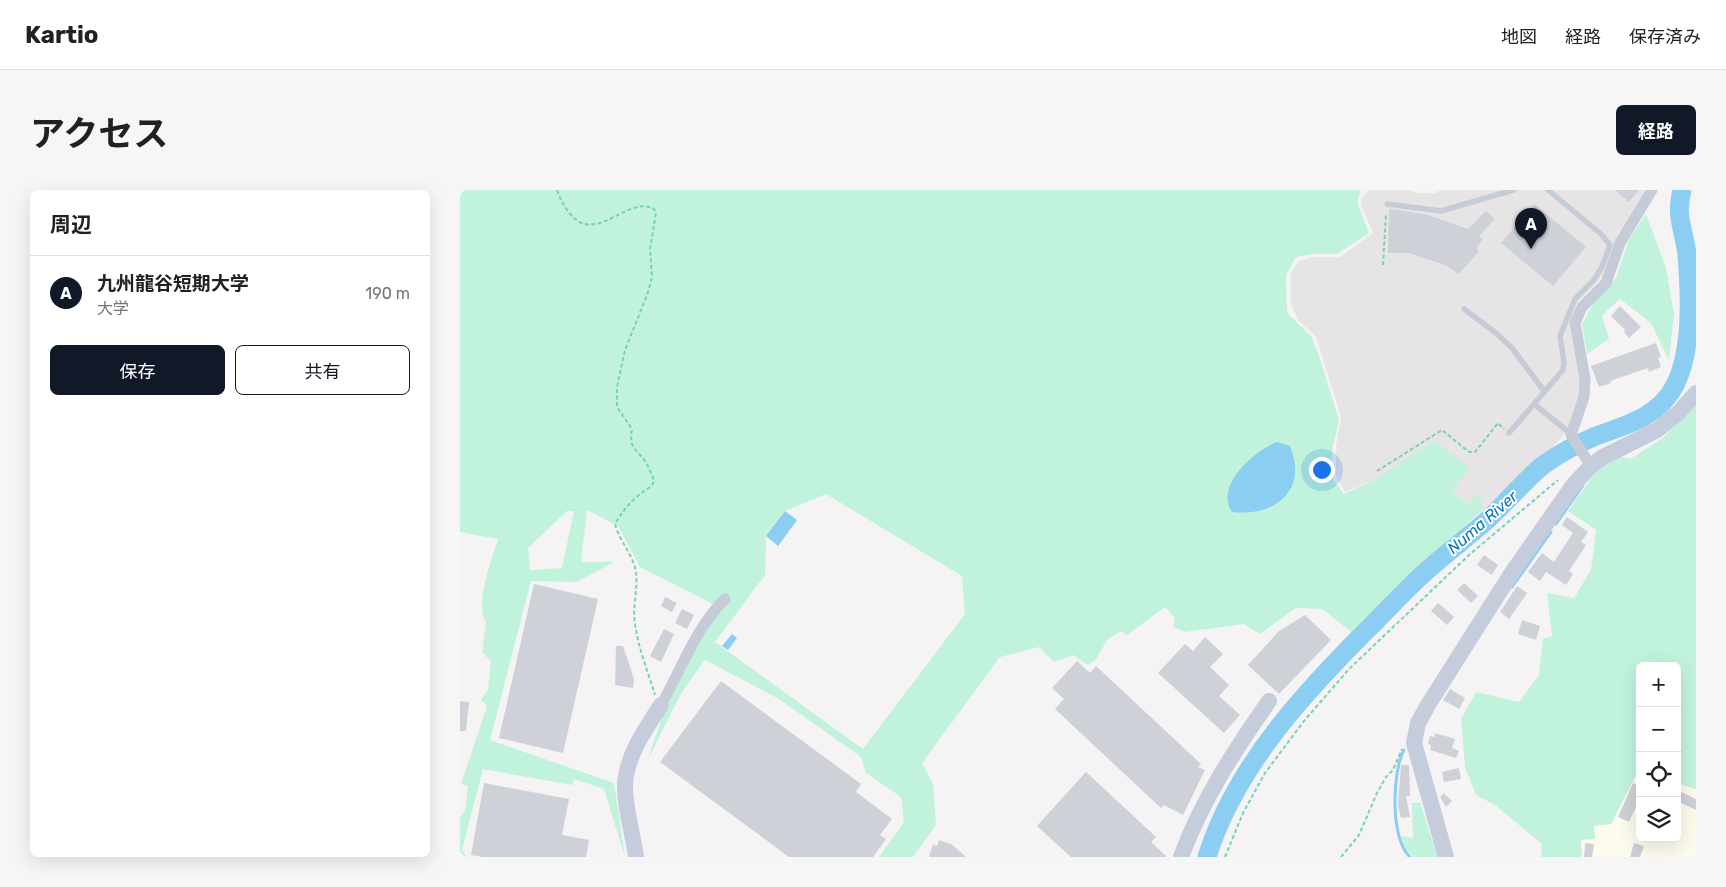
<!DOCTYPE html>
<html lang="ja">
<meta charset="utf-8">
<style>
:root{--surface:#fff;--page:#f6f6f6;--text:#202124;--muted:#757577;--line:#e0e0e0;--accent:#111827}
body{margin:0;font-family:Rubik,"Noto Sans JP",sans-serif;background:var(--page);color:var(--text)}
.controls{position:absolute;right:15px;bottom:15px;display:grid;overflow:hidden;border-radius:8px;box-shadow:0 5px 20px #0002}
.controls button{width:45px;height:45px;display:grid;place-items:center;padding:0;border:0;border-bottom:1px solid var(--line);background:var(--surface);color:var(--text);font:25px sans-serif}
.you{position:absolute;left:861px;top:279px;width:18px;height:18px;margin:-12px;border:4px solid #fff;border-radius:50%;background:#1a73e8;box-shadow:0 0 0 8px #1a73e833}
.badge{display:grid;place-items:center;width:32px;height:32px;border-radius:50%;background:var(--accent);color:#fff;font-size:16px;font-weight:700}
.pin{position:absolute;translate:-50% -41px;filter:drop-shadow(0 1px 2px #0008)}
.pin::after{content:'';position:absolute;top:26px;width:18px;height:15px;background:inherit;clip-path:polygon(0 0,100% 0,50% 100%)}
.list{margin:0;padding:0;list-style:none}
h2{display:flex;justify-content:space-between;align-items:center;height:65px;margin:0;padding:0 20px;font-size:21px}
h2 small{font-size:16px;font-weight:400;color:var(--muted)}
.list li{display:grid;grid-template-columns:32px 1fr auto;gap:15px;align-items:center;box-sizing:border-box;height:75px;padding:0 20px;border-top:1px solid var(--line)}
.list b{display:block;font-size:19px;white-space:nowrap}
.list p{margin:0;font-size:16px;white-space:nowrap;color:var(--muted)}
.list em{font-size:16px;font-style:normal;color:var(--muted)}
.actions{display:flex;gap:10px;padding:15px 20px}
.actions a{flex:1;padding:11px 0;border:1px solid var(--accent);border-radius:8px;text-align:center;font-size:18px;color:var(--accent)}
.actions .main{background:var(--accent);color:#fff}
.icon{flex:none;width:28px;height:28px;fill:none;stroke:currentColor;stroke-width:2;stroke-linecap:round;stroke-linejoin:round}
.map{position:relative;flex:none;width:1236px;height:667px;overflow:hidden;border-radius:8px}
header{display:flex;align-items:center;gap:30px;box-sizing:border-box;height:70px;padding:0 25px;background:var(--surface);border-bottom:1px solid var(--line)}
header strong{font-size:24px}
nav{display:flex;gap:28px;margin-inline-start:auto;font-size:18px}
.intro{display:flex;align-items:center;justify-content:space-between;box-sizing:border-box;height:120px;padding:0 30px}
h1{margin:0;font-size:35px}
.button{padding:12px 22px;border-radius:8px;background:var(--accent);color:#fff;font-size:18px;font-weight:700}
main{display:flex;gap:30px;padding:0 30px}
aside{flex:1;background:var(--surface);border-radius:8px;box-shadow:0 5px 20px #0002}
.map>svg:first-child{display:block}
.commercial{fill:#fdfbee}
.education{fill:#e6e4e5}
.green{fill:#c1f3dc;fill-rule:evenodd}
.water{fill:#8ccdf2}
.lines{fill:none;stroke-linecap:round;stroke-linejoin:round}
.stream{stroke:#8ccdf2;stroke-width:3}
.river{stroke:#8ccdf2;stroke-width:19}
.building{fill:#ced1d8}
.path{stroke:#76d3b4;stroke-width:2;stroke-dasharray:4 2.5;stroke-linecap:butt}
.lane{stroke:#c6ccd7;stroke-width:5.5}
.street{stroke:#c6ccd7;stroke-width:11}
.secondary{stroke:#c5ccdc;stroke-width:16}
.labels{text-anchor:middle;stroke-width:4;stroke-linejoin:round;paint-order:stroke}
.water-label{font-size:16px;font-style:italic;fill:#0478b9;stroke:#fff}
</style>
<header>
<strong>Kartio</strong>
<nav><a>地図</a><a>経路</a><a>保存済み</a></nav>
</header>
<div class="intro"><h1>アクセス</h1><a class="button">経路</a></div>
<main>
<aside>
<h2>周辺<small></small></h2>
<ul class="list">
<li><span class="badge">A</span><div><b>九州龍谷短期大学</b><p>大学</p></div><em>190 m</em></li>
</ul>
<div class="actions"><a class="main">保存</a><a>共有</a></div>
</aside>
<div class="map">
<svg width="1236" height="667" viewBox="0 0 1236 667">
<rect width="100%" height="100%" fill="#f5f3f3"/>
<!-- commercial -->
<polygon class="commercial" points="1180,577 1180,648 1217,648 1217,593 1236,599 1236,667 1122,667 1121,650 1135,649 1134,636 1151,634"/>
<!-- education -->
<polygon class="education" points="910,0 948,0 957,3 975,3 981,0 1187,0 1154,55 1143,86 1117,113 1113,124 1110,138 1121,196 1115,225 1102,248 1006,335 992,353 893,443 914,290 885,302 876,286 876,257 881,227 856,147 838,130 831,114 830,85 838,72 851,67 880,67 913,43 901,15 902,8"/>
<!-- green -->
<g class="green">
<path d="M0 0H901L897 12 909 43 877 64H853L836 67 826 85 827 123 852 147 862 175 879 230 872 261 873 290 884 304 914 290 974 251 1009 278 992 301 1008 315 1017 304 1022 309 1021 321 1006 335 992 353 893 443 862 419 836 418 800 444 784 434 725 442 713 437 715 428 705 417 667 445 661 441 647 450 635 471 627 475 614 465 594 472 579 457 540 467 462 573 473 594 476 635 453 667H419L444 632 441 607 406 583 401 567 319 509 245 470 222 502 187 571 203 525 257 416 180 377 158 336 127 320 121 372H154L117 392 71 391 30 550 154 593 165 667 144 599 114 589 112 595 23 579 2 660 7 667H0V628L5 621 8 596 1 594 27 516 21 510 28 499 31 471 22 462 26 433C14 414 32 370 38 349L0 342ZM366 304 502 386 505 424 403 559 255 452 305 385 306 347 325 321ZM107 321H114L102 378 70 380 68 358Z"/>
<polygon points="1186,24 1206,78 1214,124 1209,170 1191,133 1160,109 1142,125 1149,149 1127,164 1122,134 1137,107 1156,88 1169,49"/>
<polygon points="1236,212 1236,599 1217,593 1217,476 1180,476 1180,577 1151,634 1134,636 1135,649 1121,650 1122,667 1081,667 1082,654 1035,615 1016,605 1005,577 1001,529 1016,502 1059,512 1079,485 1083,449 1092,446 1087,403 1114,408 1131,380 1136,340 1108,321 1135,283 1159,266 1170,269 1203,248"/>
<polygon points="952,613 960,613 978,667 954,667 946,660 941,646 953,648"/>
</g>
<!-- water -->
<g class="water">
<path d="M817 252 830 256C848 300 816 327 772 322 754 295 795 260 817 252Z"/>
<polygon points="325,321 337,330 318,356 306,346"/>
<polygon points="272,444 277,448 268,460 262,456"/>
</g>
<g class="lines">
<!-- stream -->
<g class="stream">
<polyline points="1096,334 1123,295"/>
<polyline points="1052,397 1091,342"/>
<path d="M944 560C932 582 930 649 950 667"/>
</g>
<!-- river -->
<path class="river" d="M747 667C776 574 849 497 918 429 935 412 952 393 971 377 989 361 1008 347 1025 332 1045 314 1062 293 1082 276 1097 265 1119 253 1136 246 1166 235 1199 227 1215 195 1233 160 1230 103 1227 65 1224 39 1215 27 1222 0"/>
</g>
<!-- building -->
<g class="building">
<polygon points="1155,0 1179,0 1169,12"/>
<polygon points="1074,14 1126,57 1093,96 1041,53"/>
<polygon points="929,19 965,24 1008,39 1026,21 1035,29 1019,46 1023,49 1016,58 1019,61 999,84 985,75 949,63 928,63"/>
<polygon points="1160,116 1181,137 1169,148 1164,142 1165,140 1151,126"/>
<polygon points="1196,153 1201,167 1198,168 1201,177 1189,182 1188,178 1150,191 1151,193 1139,197 1131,176"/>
<polygon points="1107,327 1128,342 1121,352 1126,355 1109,381 1113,384 1106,395 1086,382 1080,391 1068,382 1082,363 1094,372 1113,343 1102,335"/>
<polygon points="1024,365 1038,375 1032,385 1017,375"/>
<polygon points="1004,393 1018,406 1011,413 997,400"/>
<polygon points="74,394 138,409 103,563 39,548"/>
<polygon points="1057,396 1067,403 1049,429 1040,422"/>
<polygon points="205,407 217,413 212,422 201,416"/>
<polygon points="978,413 994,427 987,435 971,421"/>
<polygon points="222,419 234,425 227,439 215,433"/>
<polygon points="845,425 871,450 819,504 788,475 819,441"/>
<polygon points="1062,430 1080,436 1076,450 1058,444"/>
<polygon points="204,439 214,444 201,472 190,466"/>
<polygon points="745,447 763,464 750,477 769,495 759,506 780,525 764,543 698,483 725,454 733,461"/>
<polygon points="156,456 163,456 174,489 173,498 155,495"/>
<polygon points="617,471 630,483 636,476 741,574 738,577 745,580 723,625 704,615 701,618 595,519 604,509 592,498"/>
<polygon points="261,491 401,594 396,602 432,629 420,645 426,649 413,667 329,667 200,572"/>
<polygon points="990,499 1005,508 999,519 983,510"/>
<polygon points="0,511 9,512 6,541 0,541"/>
<polygon points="975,543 995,549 992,558 999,561 996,568 970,560 971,555 968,554 970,546 974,547"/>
<polygon points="941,575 949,575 950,606 946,606 950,627 941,628 938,615"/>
<polygon points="999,578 1001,589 984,592 982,582"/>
<polygon points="626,582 696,647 691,652 707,667 611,667 577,636"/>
<polygon points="24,593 109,609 102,645 129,650 126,667 23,667 11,665"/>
<polygon points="1173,593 1180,597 1180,608 1169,632 1158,627"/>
<polygon points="1217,600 1236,609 1236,620 1217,611"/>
<polygon points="984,603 992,611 986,617 980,607"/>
<polygon points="479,650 491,654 506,667 469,667 473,654 477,656"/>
<polygon points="1125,653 1134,654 1132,667 1124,667"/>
<polygon points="1174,653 1184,656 1180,667 1170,667"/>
</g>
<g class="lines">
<!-- path -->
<g class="path">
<path d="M97 0C126 75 163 2 194 19L196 23 190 59 192 87 187 105 165 160 157 197V217L172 239C169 259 175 257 185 271 189 277 191 284 194 290L192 296C175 306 165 317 155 334 159 351 174 365 176 383 178 400 172 417 175 434 178 457 188 482 195 505"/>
<polyline points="923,75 926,23"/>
<polyline points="917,281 982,240 1009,262 1015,262 1038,233 1044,239"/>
<polyline points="765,667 783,623 805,583 844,531 889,479 1009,365 1098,290"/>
<polyline points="881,667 899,645 917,603 926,587 933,580 942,559"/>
</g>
<!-- lane -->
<g class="lane">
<polyline points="927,14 981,21 1053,0"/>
<polyline points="1004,119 1036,143 1052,158 1084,201"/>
<polyline points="1074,214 1111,244"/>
<polyline points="1049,243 1103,180 1104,173 1100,146 1115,109 1134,90 1142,77 1150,55 1141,44 1088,0"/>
</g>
<!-- street -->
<g class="street">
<polyline points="1131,276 1111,245 1124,207 1125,189 1115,133 1122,117 1146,93 1160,53 1192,0"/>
<path d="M201 515C222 479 234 440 265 409"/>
</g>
<!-- secondary -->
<g class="secondary">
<path d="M176 667C173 643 164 617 165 593 167 565 186 538 201 515"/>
<path d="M721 667C742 610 774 561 809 511"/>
<polyline points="986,667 954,553 958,533 968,515 1051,384 1114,294 1131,276 1143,267 1197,240 1218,223 1236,203"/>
</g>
</g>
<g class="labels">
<!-- water labels -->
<g class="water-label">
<text transform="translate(1022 332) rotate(-41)" y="6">Numa River</text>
</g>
</g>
</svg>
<div class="controls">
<button>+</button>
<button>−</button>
<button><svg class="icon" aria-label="locate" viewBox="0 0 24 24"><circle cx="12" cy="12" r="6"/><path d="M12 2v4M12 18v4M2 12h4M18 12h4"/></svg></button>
<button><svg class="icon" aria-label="layers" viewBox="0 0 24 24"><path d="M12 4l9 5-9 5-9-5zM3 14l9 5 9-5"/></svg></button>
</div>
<div class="you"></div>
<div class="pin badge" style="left:1071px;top:59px">A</div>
</div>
</main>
